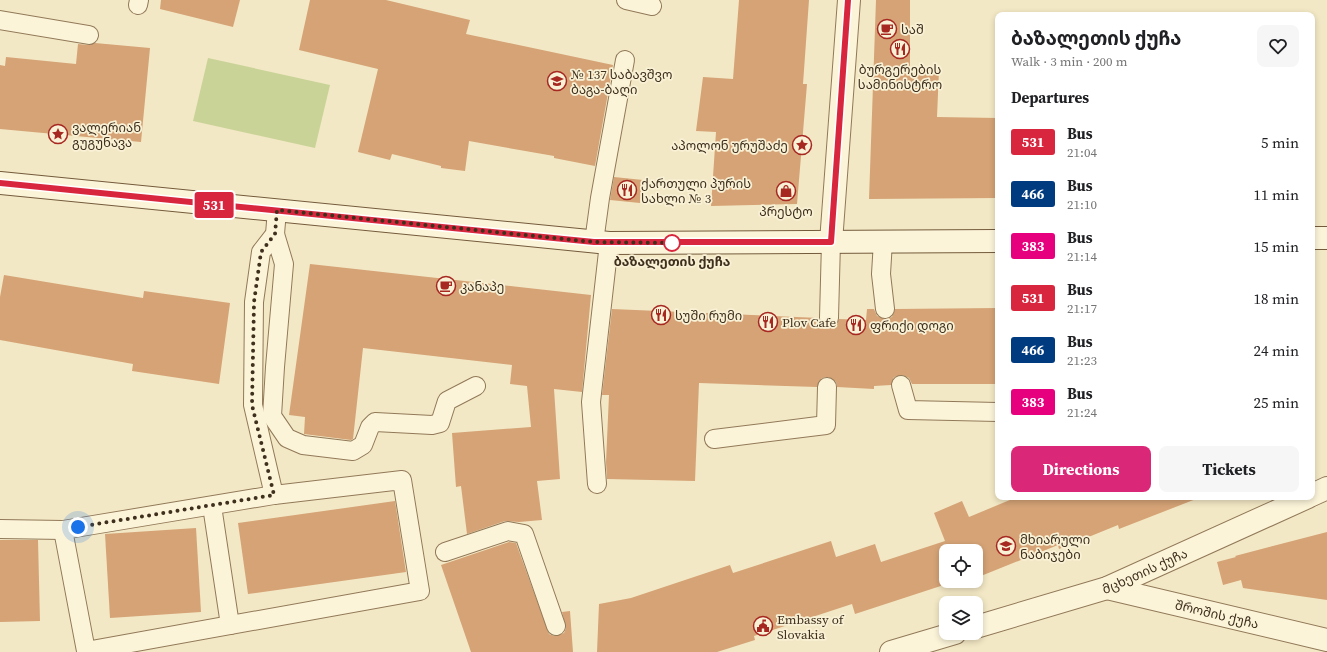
<!DOCTYPE html>
<html lang="en">
<head>
<meta charset="utf-8">
<style>
  body { margin:0; font-family:"Source Serif 4","Noto Sans Georgian",serif; background:#f6f6f6; color:#202124; height:100vh; display:flex; flex-direction:column; font-size:15px; white-space:nowrap }
  * { box-sizing:border-box; margin:0 }
  p { font-size:13px; color:#757577 }
  .icon { flex:none; width:22px; height:22px; fill:none; stroke:currentColor; stroke-width:2; stroke-linecap:round; stroke-linejoin:round }
  .map { position:relative; flex:1; overflow:hidden }
  .side { position:absolute; left:995px; top:12px; width:320px; height:488px; display:flex; flex-direction:column; background:#fff; border-radius:8px; box-shadow:0 2px 6px #0003 }
  .side>* { flex:none }
  .badge { padding:0 8px; border-radius:3px; font-size:14px; line-height:26px }
  .buttons { position:absolute; left:939px; top:544px; display:grid; gap:8px }
  .buttons a { display:grid; place-items:center; width:44px; height:44px; border-radius:8px; background:#fff; box-shadow:0 2px 6px #0003; font-size:20px }
  .you { position:absolute; width:20px; height:20px; margin:-10px; border:3px solid #fff; border-radius:50%; background:#1a73e8; box-shadow:0 0 0 6px #1a73e833 }
  .map>.badge { position:absolute; translate:-50% -50%; box-shadow:0 0 0 2px #fff }
  h2 { padding:0 16px; font-size:15px; line-height:36px }
  .round { display:grid; place-items:center; flex:none; width:42px; height:42px; border-radius:8px; background:#f6f6f6 }
  .summary { display:flex; align-items:center; justify-content:space-between; height:68px; padding:0 16px }
  h1 { font-size:19px; font-weight:700; line-height:30px }
  .cta { display:flex; gap:8px; margin-top:auto; padding:8px 16px }
  .cta a { flex:1; height:46px; border-radius:8px; background:#db2777; color:#fff; font-size:16px; font-weight:700; line-height:46px; text-align:center }
  .cta a+a { background:#f6f6f6; color:#202124 }
  ul { padding:0; list-style:none }
  li { display:flex; align-items:center; gap:12px; height:52px; padding:0 16px }
  li div { flex:1 }
  li b { display:block; font-size:15px }
  li em { font-style:normal }
  li .badge { min-width:44px; font-weight:700; text-align:center }
  .map>svg:first-child { display:block }
</style>
</head>
<body>
<div class="map">
<svg width="1327" height="652" viewBox="0 0 1327 652">
  <rect width="100%" height="100%" fill="#f3e8c5"/>
  <!-- green -->
  <polygon fill="#c9d397" points="208,58 330,85 315,148 193,121"/>
  <!-- building -->
  <g fill="#d5a376">
    <polygon points="161,0 240,0 233,27 160,9"/>
    <polygon points="310,0 386,0 470,20 466,34 613,65 595,166 554,158 554,156 469,141 465,171 441,168 441,166 392,154 390,160 358,152 378,69 299,50"/>
    <polygon points="739,0 809,0 803,84 807,84 797,204 711,206 716,132 696,131 703,77 733,79"/>
    <polygon points="876,0 910,0 910,69 939,70 937,117 998,118 998,198 869,199"/>
    <polygon points="95,43 150,48 141,142 0,129 0,65 5,66 6,57 76,64 78,44 88,45"/>
    <polygon points="614,177 643,180 640,203 610,200"/>
    <polygon points="310,264 591,295 582,392 554,389 560,479 537,481 542,520 519,522 505,521 467,534 461,486 456,487 452,433 531,427 527,386 510,384 512,365 363,348 353,439 351,440 304,434 305,417 289,415"/>
    <polygon points="4,275 143,298 144,291 230,303 219,384 132,371 133,364 0,340 0,297"/>
    <polygon points="998,308 998,384 912,384 909,378 903,375 894,377 891,385 874,386 874,389 837,387 836,382 828,377 822,378 817,387 699,383 695,481 607,479 606,462 609,395 602,395 612,309 819,318 823,327 829,328 834,327 839,319 866,320 867,309 874,309 877,316 886,319 892,317 895,309"/>
    <polygon points="1017,497 1195,497 1196,499 1119,529 1118,525 1059,549 1058,545 976,578 976,551 946,551 946,581 956,581 855,614 852,604 754,636 755,640 717,652 597,652 599,604 631,598 730,565 733,573 831,541 836,557 875,544 881,562 945,541 934,513 962,501 969,517"/>
    <polygon points="395,501 406,572 248,594 238,523"/>
    <polygon points="196,528 201,612 110,618 105,534"/>
    <polygon points="1327,532 1327,600 1243,588 1241,580 1223,585 1217,562 1236,557 1235,556"/>
    <polygon points="0,540 38,540 40,621 0,622"/>
    <polygon points="509,542 516,543 549,634 554,636 564,633 566,628 562,612 570,611 573,652 471,652 441,565"/>
  </g>
  <g fill="none" stroke-linecap="round" stroke-linejoin="round">
    <defs>
      <g id="lane">
        <polyline points="626,0 652,6"/>
        <polyline points="138,5 139,0"/>
        <polyline points="0,20 89,35"/>
        <polyline points="275,234 284,264 275,367 272,416 287,438 303,445 353,451 363,445 370,427 375,422 432,425 440,423 447,401 476,386"/>
        <polyline points="883,241 881,274 885,309"/>
        <polyline points="594,242 600,198 625,60"/>
        <polyline points="829,318 831,242"/>
        <polyline points="901,385 908,410 998,412"/>
        <polyline points="714,439 826,425 827,387"/>
        <polyline points="597,484 591,402 609,243"/>
        <polyline points="212,506 230,625"/>
        <polyline points="0,529 63,530 274,495 253,405 254,302 261,252 275,234 277,210"/>
        <polyline points="63,530 86,651 420,591 402,480 274,495"/>
        <polyline points="445,552 508,531 524,534 556,626"/>
      </g>
      <g id="street">
        <polyline points="831,242 849,0"/>
        <polyline points="1312,495 1327,488"/>
        <path id="s1" d="M1107,588L1327,640"/>
        <path id="s2" d="M976,627L1107,588L1308,497"/>
        <polyline points="891,652 955,633"/>
      </g>
      <g id="secondary">
        <polyline points="0,183 609,243 998,241"/>
        <polyline points="1312,238 1327,238"/>
      </g>
    </defs>
    <!-- lane casing -->
    <use href="#lane" stroke="#917958" stroke-width="20"/>
    <!-- street casing -->
    <use href="#street" stroke="#917958" stroke-width="24"/>
    <!-- secondary casing -->
    <use href="#secondary" stroke="#735a3b" stroke-width="24"/>
    <!-- lane -->
    <use href="#lane" stroke="#fcf4d9" stroke-width="18"/>
    <!-- street -->
    <use href="#street" stroke="#fcf4d9" stroke-width="22"/>
    <!-- secondary -->
    <use href="#secondary" stroke="#fcf4d9" stroke-width="22"/>
  </g>
  <g fill="none" stroke-linecap="round" stroke-linejoin="round">
    <defs>
      <polyline id="line" points="0,183 594,242 831,242 848,0"/>
    </defs>
    <!-- line casing -->
    <use href="#line" stroke="#fff" stroke-width="9"/>
    <!-- line -->
    <use href="#line" stroke="#d7263d" stroke-width="6"/>
    <!-- walk -->
    <polyline stroke="#3f301e" stroke-width="4" stroke-dasharray="0 7.2" points="78,527 274,495 252,405 254,302 261,252 275,234 277,210 594,242 672,243"/>
  </g>
  <!-- icons -->
  <defs>
    <symbol id="cafe-ring" viewBox="-11 -11 22 22"><circle r="9.5" fill="#f9f1d5" stroke="#a72721" stroke-width="1.5"/><path d="M-5.5-4.5H6V0H3Q3 3.5 0 3.5H-2.5Q-5.5 3.5-5.5 0ZM3-3.2v2h1.7v-2ZM-6 4.5H4V6H-6Z" fill="#a72721"/></symbol>
    <symbol id="restaurant-ring" viewBox="-11 -11 22 22"><circle r="9.5" fill="#f9f1d5" stroke="#a72721" stroke-width="1.5"/><path d="M-5-6h1v4h1v-4h1v4h1v-4h1v5L-1.5 .5V6h-2V.5L-5-1ZM5-6V6H3V1.5H1.5Q1.5-4 5-6Z" fill="#a72721"/></symbol>
    <symbol id="school-ring" viewBox="-11 -11 22 22"><circle r="9.5" fill="#f9f1d5" stroke="#a72721" stroke-width="1.5"/><path d="M0-5L7-2L0 1L-7-2ZM-4 1L0 2.5L4 1V4Q0 6-4 4Z" fill="#a72721"/></symbol>
    <symbol id="sight-ring" viewBox="-11 -11 22 22"><circle r="9.5" fill="#f9f1d5" stroke="#a72721" stroke-width="1.5"/><path d="M0-6L1.8-2.2L6-1.7L2.9 1.2L3.7 5.4L0 3.3L-3.7 5.4L-2.9 1.2L-6-1.7L-1.8-2.2Z" fill="#a72721"/></symbol>
    <symbol id="shop-ring" viewBox="-11 -11 22 22"><circle r="9.5" fill="#f9f1d5" stroke="#a72721" stroke-width="1.5"/><path d="M-5-2.5h2.3a2.7 3.5 0 0 1 5.4 0H5L5.5 6h-11ZM-1.5-2.5h3a1.5 2.3 0 0 0-3 0Z" fill="#a72721"/></symbol>
    <symbol id="civic-ring" viewBox="-11 -11 22 22"><circle r="9.5" fill="#f9f1d5" stroke="#a72721" stroke-width="1.5"/><path d="M-.6-6.5H3V-4.5H.6V-3L4-1V1h2V6H-6V1h2V-1L-.6-3ZM-1.2 2.5V6h2.4V2.5Z" fill="#a72721"/></symbol>
  </defs>
  <g fill-rule="evenodd">
    <use href="#cafe-ring" x="876" y="18" width="22" height="22"/>
    <use href="#restaurant-ring" x="889" y="38" width="22" height="22"/>
    <use href="#school-ring" x="546" y="70" width="22" height="22"/>
    <use href="#sight-ring" x="47" y="123" width="22" height="22"/>
    <use href="#sight-ring" x="791" y="134" width="22" height="22"/>
    <use href="#restaurant-ring" x="616" y="179" width="22" height="22"/>
    <use href="#shop-ring" x="775" y="180" width="22" height="22"/>
    <use href="#cafe-ring" x="435" y="275" width="22" height="22"/>
    <use href="#restaurant-ring" x="650" y="304" width="22" height="22"/>
    <use href="#restaurant-ring" x="757" y="311" width="22" height="22"/>
    <use href="#restaurant-ring" x="845" y="314" width="22" height="22"/>
    <use href="#school-ring" x="995" y="535" width="22" height="22"/>
    <use href="#civic-ring" x="752" y="615" width="22" height="22"/>
  </g>
  <!-- markers -->
  <circle fill="#fff" stroke="#d7263d" stroke-width="2" cx="672" cy="243" r="8"/>
  <g text-anchor="middle" stroke-width="3.5" stroke-linejoin="round" paint-order="stroke">
    <!-- poi labels -->
    <g font-size="13" fill="#3f301e" stroke="#f9f1d5" text-anchor="start">
      <text x="901" y="34">საშ</text>
      <text x="900" y="74" text-anchor="middle">ბურგერების<tspan x="900" dy="15">სამინისტრო</tspan></text>
      <text x="571" y="79">№ 137 საბავშვო<tspan x="571" dy="15">ბაგა-ბაღი</tspan></text>
      <text x="72" y="132">ვალერიან<tspan x="72" dy="15">გუგუნავა</tspan></text>
      <text x="788" y="150" text-anchor="end">აპოლონ ურუშაძე</text>
      <text x="641" y="188">ქართული პურის<tspan x="641" dy="15">სახლი № 3</tspan></text>
      <text x="786" y="216" text-anchor="middle">პრესტო</text>
      <text x="460" y="291">კანაპე</text>
      <text x="675" y="320">სუში რუმი</text>
      <text x="782" y="327">Plov Cafe</text>
      <text x="870" y="330">ფრიქი დოგი</text>
      <text x="1020" y="544">მხიარული<tspan x="1020" dy="15">ნაბიჯები</tspan></text>
      <text x="777" y="624">Embassy of<tspan x="777" dy="15">Slovakia</tspan></text>
    </g>
    <!-- stop labels -->
    <g font-size="13" font-weight="bold" fill="#3f301e" stroke="#f9f1d5">
      <text x="672" y="266">ბაზალეთის ქუჩა</text>
    </g>
    <!-- street labels -->
    <g font-size="13" fill="#3f301e" stroke="#f9f1d5">
      <text dy="5" stroke="none"><textPath href="#s2" startOffset="178">მცხეთის ქუჩა</textPath></text>
      <text dy="5" stroke="none"><textPath href="#s1" startOffset="113">შროშის ქუჩა</textPath></text>
    </g>
  </g>
</svg>
<div class="buttons">
<a><svg class="icon" aria-label="locate" viewBox="0 0 24 24"><circle cx="12" cy="12" r="6"/><path d="M12 2v4M12 18v4M2 12h4M18 12h4"/></svg></a>
<a><svg class="icon" aria-label="layers" viewBox="0 0 24 24"><path d="M12 4l9 5-9 5-9-5zM3 14l9 5 9-5"/></svg></a>
</div>
<div class="you" style="left:78px;top:527px"></div>
<b class="badge" style="left:214px;top:205px;background:#d7263d;color:#fff">531</b>
<section class="side">
<div class="summary"><div><h1>ბაზალეთის ქუჩა</h1><p>Walk · 3 min · 200 m</p></div><a class="round"><svg class="icon" aria-label="heart" viewBox="0 0 24 24"><path d="M12 20l-8-8c-3-5 5-10 8-4 3-6 11-1 8 4z"/></svg></a></div>
<h2>Departures</h2>
<ul>
<li><span class="badge" style="background:#d7263d;color:#fff">531</span><div><b>Bus</b><p>21:04</p></div><em>5 min</em></li>
<li><span class="badge" style="background:#003b80;color:#fff">466</span><div><b>Bus</b><p>21:10</p></div><em>11 min</em></li>
<li><span class="badge" style="background:#e6007e;color:#fff">383</span><div><b>Bus</b><p>21:14</p></div><em>15 min</em></li>
<li><span class="badge" style="background:#d7263d;color:#fff">531</span><div><b>Bus</b><p>21:17</p></div><em>18 min</em></li>
<li><span class="badge" style="background:#003b80;color:#fff">466</span><div><b>Bus</b><p>21:23</p></div><em>24 min</em></li>
<li><span class="badge" style="background:#e6007e;color:#fff">383</span><div><b>Bus</b><p>21:24</p></div><em>25 min</em></li>
</ul>
<div class="cta"><a>Directions</a><a>Tickets</a></div>
</section>
</div>
</body>
</html>
